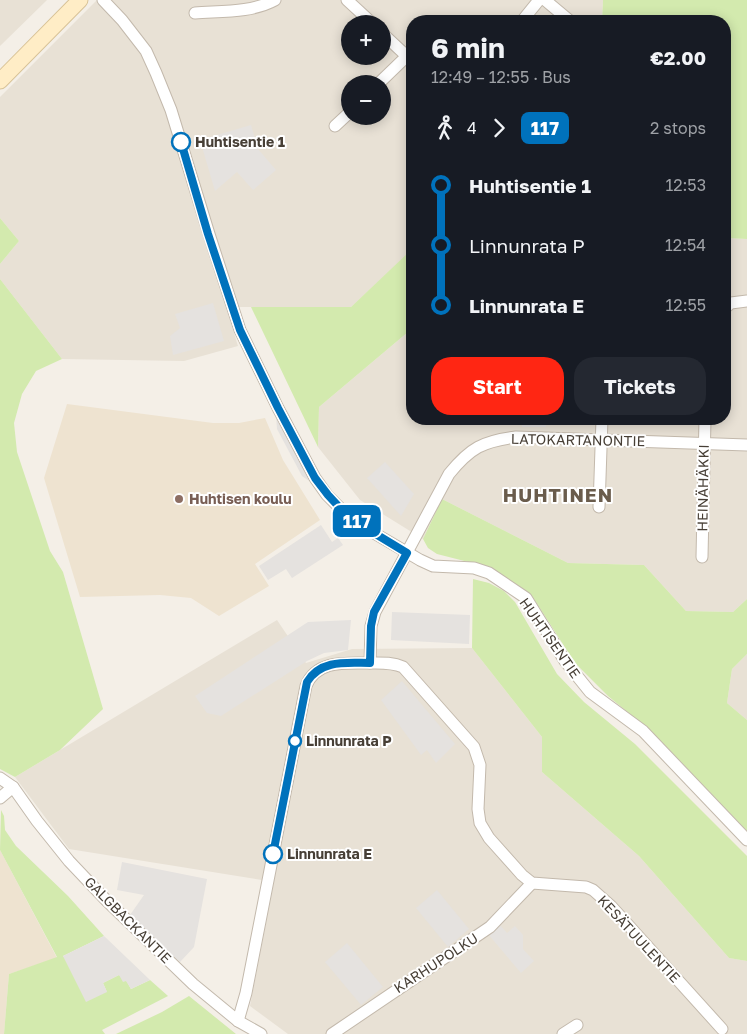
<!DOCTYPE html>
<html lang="en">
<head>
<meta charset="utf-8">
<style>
  body { margin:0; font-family:"Golos Text",sans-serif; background:#242831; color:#f1f3f6; height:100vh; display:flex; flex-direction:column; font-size:19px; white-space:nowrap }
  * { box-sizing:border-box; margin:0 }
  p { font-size:16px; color:#9ea1a6 }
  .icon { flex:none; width:28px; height:28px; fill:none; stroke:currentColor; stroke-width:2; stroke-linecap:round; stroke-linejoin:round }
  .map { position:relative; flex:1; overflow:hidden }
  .panel { position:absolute; left:406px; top:15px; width:325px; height:410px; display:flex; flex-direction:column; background:#171b24; border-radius:20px; box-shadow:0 2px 12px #0003 }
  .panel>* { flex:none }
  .badge { padding:0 10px; border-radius:8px; font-size:18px; line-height:32px }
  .buttons { position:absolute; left:341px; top:15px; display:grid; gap:10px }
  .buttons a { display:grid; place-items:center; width:50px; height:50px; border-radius:50%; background:#171b24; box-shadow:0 2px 12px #0003; font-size:25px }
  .map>.badge { position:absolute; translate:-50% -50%; box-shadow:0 0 0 2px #fff }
  .legs { display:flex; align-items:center; gap:8px; height:55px; padding:0 25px; font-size:16px }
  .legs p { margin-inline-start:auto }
  .headline { display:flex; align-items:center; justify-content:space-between; height:85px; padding:0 25px }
  h1 { font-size:28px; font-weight:700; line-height:38px }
  .cta { display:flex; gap:10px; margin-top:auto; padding:10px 25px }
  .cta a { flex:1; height:58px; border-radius:20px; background:#ff2613; color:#fff; font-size:20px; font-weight:700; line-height:58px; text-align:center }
  .cta a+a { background:#242831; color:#f1f3f6 }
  ul { padding:0 25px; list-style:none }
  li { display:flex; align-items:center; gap:18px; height:60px; font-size:19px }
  li i { display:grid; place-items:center; width:8px; height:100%; margin:0 6px; background:currentColor }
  li i::after { content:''; width:12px; height:12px; margin:-6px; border:4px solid; border-radius:50%; background:#171b24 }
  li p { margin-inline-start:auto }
  li:first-child i { background:linear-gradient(#0000 50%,currentColor 0) }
  li:last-child i { background:linear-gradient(currentColor 50%,#0000 0) }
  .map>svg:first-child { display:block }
</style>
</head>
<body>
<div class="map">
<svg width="747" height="1034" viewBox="0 0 747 1034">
  <rect width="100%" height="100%" fill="#f4efe7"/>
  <!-- residential -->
  <g fill="#e8e1d5" fill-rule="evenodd">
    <polygon points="0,0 47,0 0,46"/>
    <path d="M97,0H603L602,21H412V252H410L351,307H226L238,346L184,361L62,359L0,279V264L19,241L0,218V97ZM350,24H382V56H350ZM350,84H382V116H350Z"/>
    <polygon points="725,238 747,239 747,599 733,612 686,611 644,565 568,563 442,499 423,539 360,500 318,447 319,407 408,332 412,332 412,419 725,419"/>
    <polygon points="277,620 306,663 352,649 472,648 542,737 542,772 639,856 729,958 747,961 747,1034 288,1034 250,1006 274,882 69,849 15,777"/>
    <polygon points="747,654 747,720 727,703 732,669"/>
  </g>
  <!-- education -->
  <g fill="#eee3d0">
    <polygon points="67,404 213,423 239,423 265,418 283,460 320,520 255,564 269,586 219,616 191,598 160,595 80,597 44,478"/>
    <polygon points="0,850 57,958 9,974 4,1034 0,1034"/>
  </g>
  <!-- green -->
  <g fill="#d3eaae">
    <polygon points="603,0 747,0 747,239 725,238 725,21 602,21"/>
    <polygon points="0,218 19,241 0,264"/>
    <polygon points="410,251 412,252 412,332 408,332 319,407 318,447 251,307 351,307"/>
    <polygon points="0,279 62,359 36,371 22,394 14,423 17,452 50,551 63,572 103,709 60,750 15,777 0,769"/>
    <polygon points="442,499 568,563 644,565 686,611 733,612 747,599 747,654 732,669 727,703 747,720 747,831 653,733 608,696 575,663 532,596 488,567 437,554 428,548 423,539"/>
    <polygon points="473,579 489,583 504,591 515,602 557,674 584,702 635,744 747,856 747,961 729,958 639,856 542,772 542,737 472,648"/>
    <polygon points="1,810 4,816 5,830 16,846 68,896 104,936 63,956 107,992 103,983 119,975 126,980 131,989 150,980 168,996 102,1030 105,1034 4,1034 9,974 57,957 0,850"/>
    <polygon points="189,996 236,1034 116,1034 162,1012"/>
  </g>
  <!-- parking -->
  <g fill="#e5e2df">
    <polygon points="251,125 258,149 276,170 253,190 237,172 215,191 200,140"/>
    <polygon points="213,303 224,341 173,355 170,336 180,328 175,314"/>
    <polygon points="276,415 315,485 302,476 277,429"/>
    <polygon points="521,419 546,419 546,427 522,427"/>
    <polygon points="385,462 414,494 401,516 367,478"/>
    <polygon points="321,525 332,542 338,538 343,545 292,578 286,569 268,580 259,566"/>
    <polygon points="392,612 470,615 469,644 391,640"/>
    <polygon points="351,620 348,650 324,653 307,661 221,716 207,713 195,696 308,622"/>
    <polygon points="402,681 455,744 436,763 427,750 421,755 381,700"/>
    <polygon points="122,862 207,879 194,947 180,962 130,915 144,895 117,890"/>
    <polygon points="437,890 469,929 448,947 416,908"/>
    <polygon points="499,924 507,933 515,926 523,935 523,949 534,961 521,973 488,934"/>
    <polygon points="104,936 150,980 131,989 126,981 123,982 119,975 103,983 107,992 86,1002 63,956"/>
    <polygon points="347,943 383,987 361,1005 325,962"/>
  </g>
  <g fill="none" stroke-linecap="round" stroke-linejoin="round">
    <defs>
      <g id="street">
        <polyline points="103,0 122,20 146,51 156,73 171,110 209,234 240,330 278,408 315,478 327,495 340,508 374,533 420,560 433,566 474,568 489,573 526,598 565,661 590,692 643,731 747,840"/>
        <polyline points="347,0 373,24"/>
        <polyline points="545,0 570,21"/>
        <path d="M195,13C221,11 251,13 275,0"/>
        <polyline points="522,21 539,0"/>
        <polyline points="382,33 412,61"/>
        <polyline points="378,84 407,56"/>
        <polyline points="335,126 350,112"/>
        <polyline points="725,308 731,303 747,301"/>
        <polyline points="599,507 602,419"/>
        <polyline points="702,557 705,419"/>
        <path d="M370,663L371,626L375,612L449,474C470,448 483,441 516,437L747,445"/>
        <polyline points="0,778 13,787 37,821 69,861 106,900 193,984 238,1021 261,1034"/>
        <polyline points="0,798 13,787"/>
        <path d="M238,1021L246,993L306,686C316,660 345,663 368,663C380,663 392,662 403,667L474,747L480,765L478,809L480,823L489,838L522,875L532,883L586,887L593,890L611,906L722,1029"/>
        <polyline points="332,1034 490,927 532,883"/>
        <polyline points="563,1034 577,1025"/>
      </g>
      <polyline id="secondary" points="0,81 80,0"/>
    </defs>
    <!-- street casing -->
    <use href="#street" stroke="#c3b9ac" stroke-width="13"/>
    <!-- secondary casing -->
    <use href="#secondary" stroke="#d9c397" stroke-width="17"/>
    <!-- street -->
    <use href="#street" stroke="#fff" stroke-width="11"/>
    <!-- secondary -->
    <use href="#secondary" stroke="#ffedc6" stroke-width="15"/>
  </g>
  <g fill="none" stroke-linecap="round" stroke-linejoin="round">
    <defs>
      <path id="line-1" d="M181,142L208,234L240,330L278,408L315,478L328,495L340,508L374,533L407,553L374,612L371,626L370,663C347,663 321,659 307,682L273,854"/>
    </defs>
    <!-- line-1 casing -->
    <use href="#line-1" stroke="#fff" stroke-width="11"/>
    <!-- line-1 -->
    <use href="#line-1" stroke="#0072bc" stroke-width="8"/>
  </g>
  <!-- markers -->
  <g fill="#fff" stroke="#0072bc" stroke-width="2.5">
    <circle cx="181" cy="142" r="9"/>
    <circle cx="295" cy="741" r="6"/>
    <circle cx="273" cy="854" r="9"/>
  </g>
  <circle fill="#8d6e63" stroke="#fff" stroke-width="2" cx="179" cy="499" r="5"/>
  <g text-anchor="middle" stroke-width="4" stroke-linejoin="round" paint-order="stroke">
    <!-- stop labels -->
    <g font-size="14" font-weight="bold" fill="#473f36" stroke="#fff" text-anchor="start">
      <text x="195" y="147">Huhtisentie 1</text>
      <text x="306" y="746">Linnunrata P</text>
      <text x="287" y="859">Linnunrata E</text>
    </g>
    <!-- street labels -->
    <g font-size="14" fill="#473f36" stroke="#fff">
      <text transform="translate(578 440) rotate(1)" y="5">LATOKARTANONTIE</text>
      <text transform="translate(703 488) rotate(-89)" y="5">HEINÄHÄKKI</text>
      <text transform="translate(550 638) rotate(55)" y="5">HUHTISENTIE</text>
      <text transform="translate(128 920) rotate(45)" y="5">GALGBACKANTIE</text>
      <text transform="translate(639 939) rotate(47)" y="5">KESÄTUULENTIE</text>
      <text transform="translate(436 963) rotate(-33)" y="5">KARHUPOLKU</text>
    </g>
    <!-- education labels -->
    <g font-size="14" font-weight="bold" fill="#785e54" stroke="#fff" text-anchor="start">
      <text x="189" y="504">Huhtisen koulu</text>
    </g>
    <!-- district labels -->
    <g font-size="19" font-weight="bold" letter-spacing="1" fill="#6a5c4c" stroke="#fff">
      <text x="558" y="502">HUHTINEN</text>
    </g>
  </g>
</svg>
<div class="buttons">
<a>+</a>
<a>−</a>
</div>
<b class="badge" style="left:357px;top:521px;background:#0072bc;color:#fff">117</b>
<section class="panel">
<div class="headline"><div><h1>6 min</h1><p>12:49 – 12:55 · Bus</p></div><b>€2.00</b></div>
<div class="legs"><svg class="icon" aria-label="walk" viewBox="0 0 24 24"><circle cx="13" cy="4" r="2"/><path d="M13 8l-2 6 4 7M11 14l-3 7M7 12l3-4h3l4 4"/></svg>4<svg class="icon" aria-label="forward" viewBox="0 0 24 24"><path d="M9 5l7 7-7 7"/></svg><b class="badge" style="background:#0072bc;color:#fff">117</b><p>2 stops</p></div>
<ul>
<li><i style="color:#0072bc"></i><b>Huhtisentie 1</b><p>12:53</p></li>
<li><i style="color:#0072bc"></i><span>Linnunrata P</span><p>12:54</p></li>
<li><i style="color:#0072bc"></i><b>Linnunrata E</b><p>12:55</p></li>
</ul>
<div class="cta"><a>Start</a><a>Tickets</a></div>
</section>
</div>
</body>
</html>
